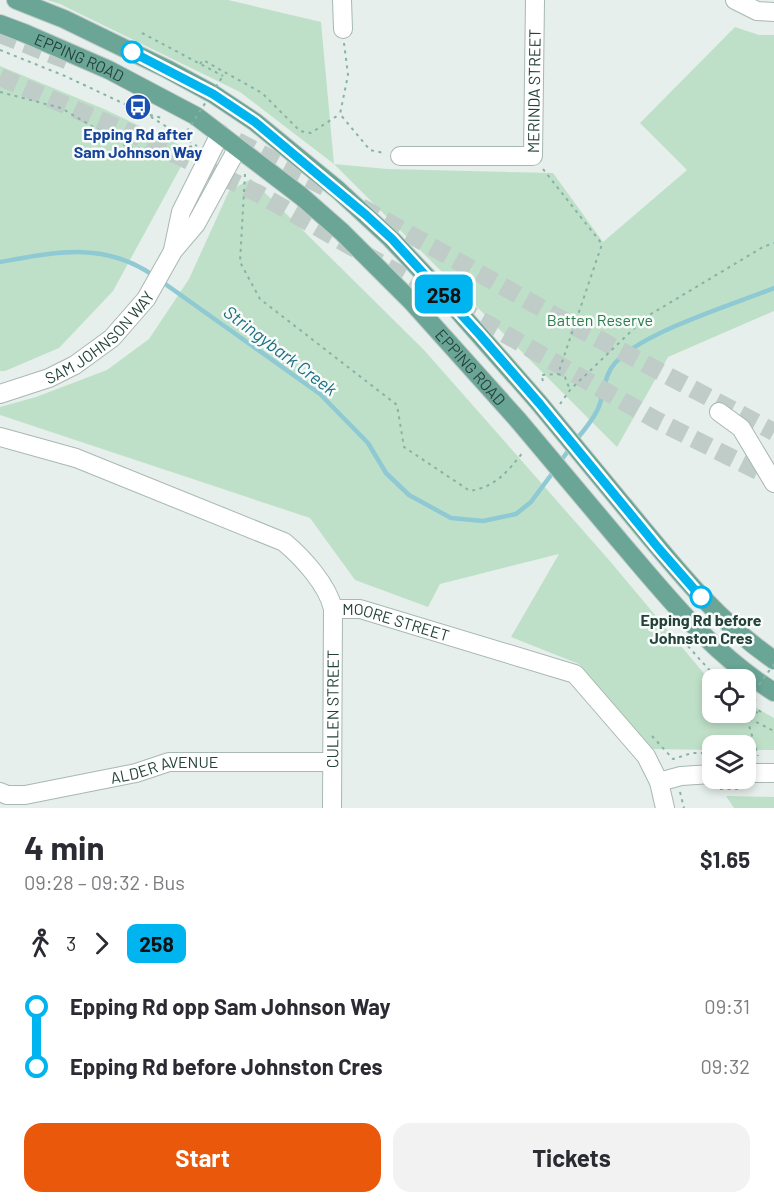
<!DOCTYPE html>
<html lang="en">
<head>
<meta charset="utf-8">
<style>
  body { margin:0; font-family:Barlow,sans-serif; background:#f2f2f3; color:#2b2b33; height:100vh; display:flex; flex-direction:column; font-size:22px; white-space:nowrap }
  * { box-sizing:border-box; margin:0 }
  p { font-size:20px; color:#7c7c81 }
  .icon { flex:none; width:33px; height:33px; fill:none; stroke:currentColor; stroke-width:2; stroke-linecap:round; stroke-linejoin:round }
  .map { position:relative; height:808px; overflow:hidden }
  .details { display:flex; flex-direction:column; background:#fff; flex:1 }
  .details>* { flex:none }
  .badge { padding:0 12px; border-radius:9px; font-size:21px; line-height:39px }
  .tools { position:absolute; left:702px; top:669px; display:grid; gap:12px }
  .tools a { display:grid; place-items:center; width:54px; height:54px; border-radius:12px; background:#fff; box-shadow:0 3px 9px #0003; font-size:30px }
  .map>.badge { position:absolute; translate:-50% -50%; box-shadow:0 0 0 3px #fff }
  .legs { display:flex; align-items:center; gap:9px; height:66px; padding:0 24px; font-size:20px }
  .legs p { margin-inline-start:auto }
  .summary { display:flex; align-items:center; justify-content:space-between; height:102px; padding:0 24px }
  h1 { font-size:33px; font-weight:700; line-height:45px }
  .primary-button { display:flex; gap:12px; margin-top:auto; padding:12px 24px }
  .primary-button a { flex:1; height:69px; border-radius:18px; background:#ea580c; color:#fff; font-size:24px; font-weight:700; line-height:69px; text-align:center }
  .primary-button a+a { background:#f2f2f3; color:#2b2b33 }
  ul { padding:0 24px; list-style:none }
  li { display:flex; align-items:center; gap:21px; height:60px; font-size:22px }
  li i { display:grid; place-items:center; width:9px; height:100%; margin:0 8px; background:currentColor }
  li i::after { content:''; width:15px; height:15px; margin:-8px; border:4px solid; border-radius:50%; background:#fff }
  li p { margin-inline-start:auto }
  li:first-child i { background:linear-gradient(#0000 50%,currentColor 0) }
  li:last-child i { background:linear-gradient(currentColor 50%,#0000 0) }
  .map>svg:first-child { display:block }
</style>
</head>
<body>
<div class="map">
<svg width="774" height="808" viewBox="0 0 774 808">
  <rect width="100%" height="100%" fill="#e6efeb"/>
  <!-- green -->
  <g fill="#bfe0c8">
    <polygon points="47,0 228,0 321,22 334,164 387,169 553,173 603,242 687,170 640,123 735,27 759,35 774,35 774,311 668,357 617,447 334,164 240,92 60,4"/>
    <polygon points="0,66 104,109 190,150 113,291 59,348 5,371 0,371"/>
    <polygon points="251,179 424,350 609,560 712,683 712,712 746,712 746,702 774,718 774,750 746,750 746,746 712,746 712,750 652,749 579,664 511,637 559,554 440,584 428,607 355,580 310,518 0,415 0,407 36,397 107,370 149,339 189,279 229,191"/>
    <polygon points="726,796 774,797 774,808 734,808"/>
  </g>
  <g fill="none" stroke-linecap="round" stroke-linejoin="round">
    <!-- stream -->
    <g stroke="#8ec9d4" stroke-width="4.5">
      <path d="M0,262C56,252 105,241 154,276"/>
      <polyline points="161,281 320,394 368,443 386,473 409,495 451,518 483,521 516,514 531,502 554,471"/>
      <path d="M576,440C584,430 595,418 599,406C605,391 604,375 615,363C644,331 733,305 774,288"/>
      <polyline points="560,462 571,447"/>
    </g>
    <!-- highway-tunnel -->
    <g stroke="#bfccc8" stroke-width="18" stroke-dasharray="18 9" stroke-linecap="butt">
      <polyline points="0,34 71,62"/>
      <polyline points="0,77 128,132 259,194 656,420 774,479"/>
      <polyline points="237,141 332,191"/>
      <polyline points="361,207 559,318 774,432"/>
    </g>
    <defs>
      <g id="minor">
        <polyline points="342,0 343,29"/>
        <polyline points="735,0 757,11 774,12"/>
        <path id="s1" d="M400,156H533L535,0"/>
        <polyline points="173,250 181,212 220,134"/>
        <path id="s2" d="M0,394L49,378L75,365L112,338L146,299L173,251L196,224L237,149"/>
        <polyline points="719,412 741,428 774,483"/>
        <path id="s3" d="M0,437L76,458L284,542C302,557 328,585 333,609H360L575,674L646,756L659,782L665,808"/>
        <polyline points="746,773 774,773"/>
        <polyline points="659,782 681,776 712,774"/>
        <path id="s4" d="M0,792L7,795H25L136,773L169,762H332"/>
        <path id="s5" d="M332,808L333,609"/>
      </g>
      <g id="major">
        <polyline points="16,0 64,19 167,69 213,94 255,122 338,190 391,239 445,296 539,403"/>
        <path id="s6" d="M0,24L24,33L109,70L196,116L301,196L342,232L413,303L518,420"/>
        <path d="M624,506C670,561 714,619 774,660"/>
        <path d="M618,539C666,595 711,653 774,692"/>
      </g>
    </defs>
    <!-- minor casing -->
    <use href="#minor" stroke="#a8b8b2" stroke-width="20"/>
    <!-- major casing -->
    <use href="#major" stroke="#c2cac8" stroke-width="20"/>
    <!-- path -->
    <g stroke="#86b3a5" stroke-width="2" stroke-dasharray="3 4.5" stroke-linecap="butt">
      <polyline points="142,33 223,76"/>
      <polyline points="344,43 348,75 340,114 370,150 384,153"/>
      <polyline points="0,50 65,76 148,115 197,146"/>
      <polyline points="200,64 203,60 262,93 300,131 311,133 340,114"/>
      <polyline points="0,92 61,108 128,147 176,151 196,145"/>
      <polyline points="150,115 162,118"/>
      <polyline points="543,169 602,244 558,374 565,377 570,390"/>
      <path d="M245,174L240,262L260,299L397,405L404,447L470,491C497,486 507,472 524,451"/>
      <polyline points="543,381 541,375 558,374"/>
      <polyline points="560,404 570,390 646,317 763,247 774,243"/>
      <polyline points="678,635 712,673 721,680"/>
      <polyline points="749,707 756,699"/>
      <polyline points="745,712 758,756"/>
      <polyline points="652,736 673,759 692,753 712,753"/>
      <polyline points="720,789 741,789"/>
      <polyline points="680,792 684,808"/>
    </g>
    <!-- minor -->
    <use href="#minor" stroke="#fff" stroke-width="18"/>
    <!-- major -->
    <use href="#major" stroke="#6aa596" stroke-width="18"/>
    <defs>
      <g id="major-bridge">
        <polyline points="539,403 624,506"/>
        <polyline points="518,420 618,539"/>
      </g>
    </defs>
    <!-- major-bridge casing -->
    <use href="#major-bridge" stroke="#c2cac8" stroke-width="20" stroke-linecap="butt"/>
    <!-- path-bridge -->
    <g stroke="#86b3a5" stroke-width="2" stroke-dasharray="3 4.5" stroke-linecap="butt">
      <polyline points="187,131 223,76"/>
      <polyline points="746,702 761,712 759,714 749,707"/>
      <polyline points="746,703 774,664"/>
      <polyline points="736,712 774,731"/>
    </g>
    <!-- major-bridge -->
    <use href="#major-bridge" stroke="#6aa596" stroke-width="18"/>
  </g>
  <g fill="none" stroke-linecap="round" stroke-linejoin="round">
    <defs>
      <polyline id="line-1" points="132,52 213,94 255,122 366,215 392,239 479,334 539,403 660,550 701,597"/>
    </defs>
    <!-- line-1 casing -->
    <use href="#line-1" stroke="#fff" stroke-width="14"/>
    <!-- line-1 -->
    <use href="#line-1" stroke="#00b5ef" stroke-width="9"/>
  </g>
  <!-- icons -->
  <defs>
    <symbol id="bus-disc" viewBox="-11 -11 22 22"><circle r="9.5" fill="#1a4fb4" stroke="#f7fbf9"/><path d="M-5-6H5V4H4V6H2V4H-2V6H-4V4H-5ZM-3.5-4V0h7V-4ZM-3.5 1.2v1.5H-2V1.2ZM2 1.2v1.5H3.5V1.2Z" fill="#fff"/></symbol>
  </defs>
  <g fill-rule="evenodd">
    <use href="#bus-disc" x="123" y="92" width="30" height="30"/>
  </g>
  <!-- markers -->
  <g fill="#fff" stroke="#00b5ef" stroke-width="3">
    <circle cx="132" cy="52" r="10"/>
    <circle cx="701" cy="597" r="10"/>
  </g>
  <g text-anchor="middle" stroke-width="5" stroke-linejoin="round" paint-order="stroke">
    <!-- street labels -->
    <g font-size="16" fill="#24423a" stroke="#f7fbf9">
      <text dy="6" stroke="none"><textPath href="#s6" startOffset="86">EPPING ROAD</textPath></text>
      <text dy="6" stroke="none"><textPath href="#s1" startOffset="198">MERINDA STREET</textPath></text>
      <text dy="6" stroke="none"><textPath href="#s2" startOffset="117">SAM JOHNSON WAY</textPath></text>
      <text dy="6" stroke="none"><textPath href="#s6" startOffset="590">EPPING ROAD</textPath></text>
      <text dy="6" stroke="none"><textPath href="#s3" startOffset="452">MOORE STREET</textPath></text>
      <text dy="6" stroke="none"><textPath href="#s5" startOffset="99">CULLEN STREET</textPath></text>
      <text dy="6" stroke="none"><textPath href="#s4" startOffset="168">ALDER AVENUE</textPath></text>
    </g>
    <!-- transit labels -->
    <g font-size="16" font-weight="bold" fill="#164399" stroke="#f7fbf9">
      <text x="138" y="140">Epping Rd after<tspan x="138" dy="18">Sam Johnson Way</tspan></text>
    </g>
    <!-- park labels -->
    <g font-size="16" fill="#2d7a4b" stroke="#f7fbf9">
      <text x="600" y="326">Batten Reserve</text>
    </g>
    <!-- stop labels -->
    <g font-size="16" font-weight="bold" fill="#24423a" stroke="#f7fbf9">
      <text x="701" y="626">Epping Rd before<tspan x="701" dy="18">Johnston Cres</tspan></text>
    </g>
    <!-- water labels -->
    <g font-size="18" font-style="italic" fill="#1c6f80" stroke="#f7fbf9">
      <text transform="translate(280 351) rotate(37)" y="6">Stringybark Creek</text>
    </g>
  </g>
</svg>
<div class="tools">
<a><svg class="icon" aria-label="locate" viewBox="0 0 24 24"><circle cx="12" cy="12" r="6"/><path d="M12 2v4M12 18v4M2 12h4M18 12h4"/></svg></a>
<a><svg class="icon" aria-label="layers" viewBox="0 0 24 24"><path d="M12 4l9 5-9 5-9-5zM3 14l9 5 9-5"/></svg></a>
</div>
<b class="badge" style="left:444px;top:294px;background:#00b5ef;color:#111">258</b>
</div>
<section class="details">
<div class="summary"><div><h1>4 min</h1><p>09:28 – 09:32 · Bus</p></div><b>$1.65</b></div>
<div class="legs"><svg class="icon" aria-label="walk" viewBox="0 0 24 24"><circle cx="13" cy="4" r="2"/><path d="M13 8l-2 6 4 7M11 14l-3 7M7 12l3-4h3l4 4"/></svg>3<svg class="icon" aria-label="forward" viewBox="0 0 24 24"><path d="M9 5l7 7-7 7"/></svg><b class="badge" style="background:#00b5ef;color:#111">258</b></div>
<ul>
<li><i style="color:#00b5ef"></i><b>Epping Rd opp Sam Johnson Way</b><p>09:31</p></li>
<li><i style="color:#00b5ef"></i><b>Epping Rd before Johnston Cres</b><p>09:32</p></li>
</ul>
<div class="primary-button"><a>Start</a><a>Tickets</a></div>
</section>
</body>
</html>
